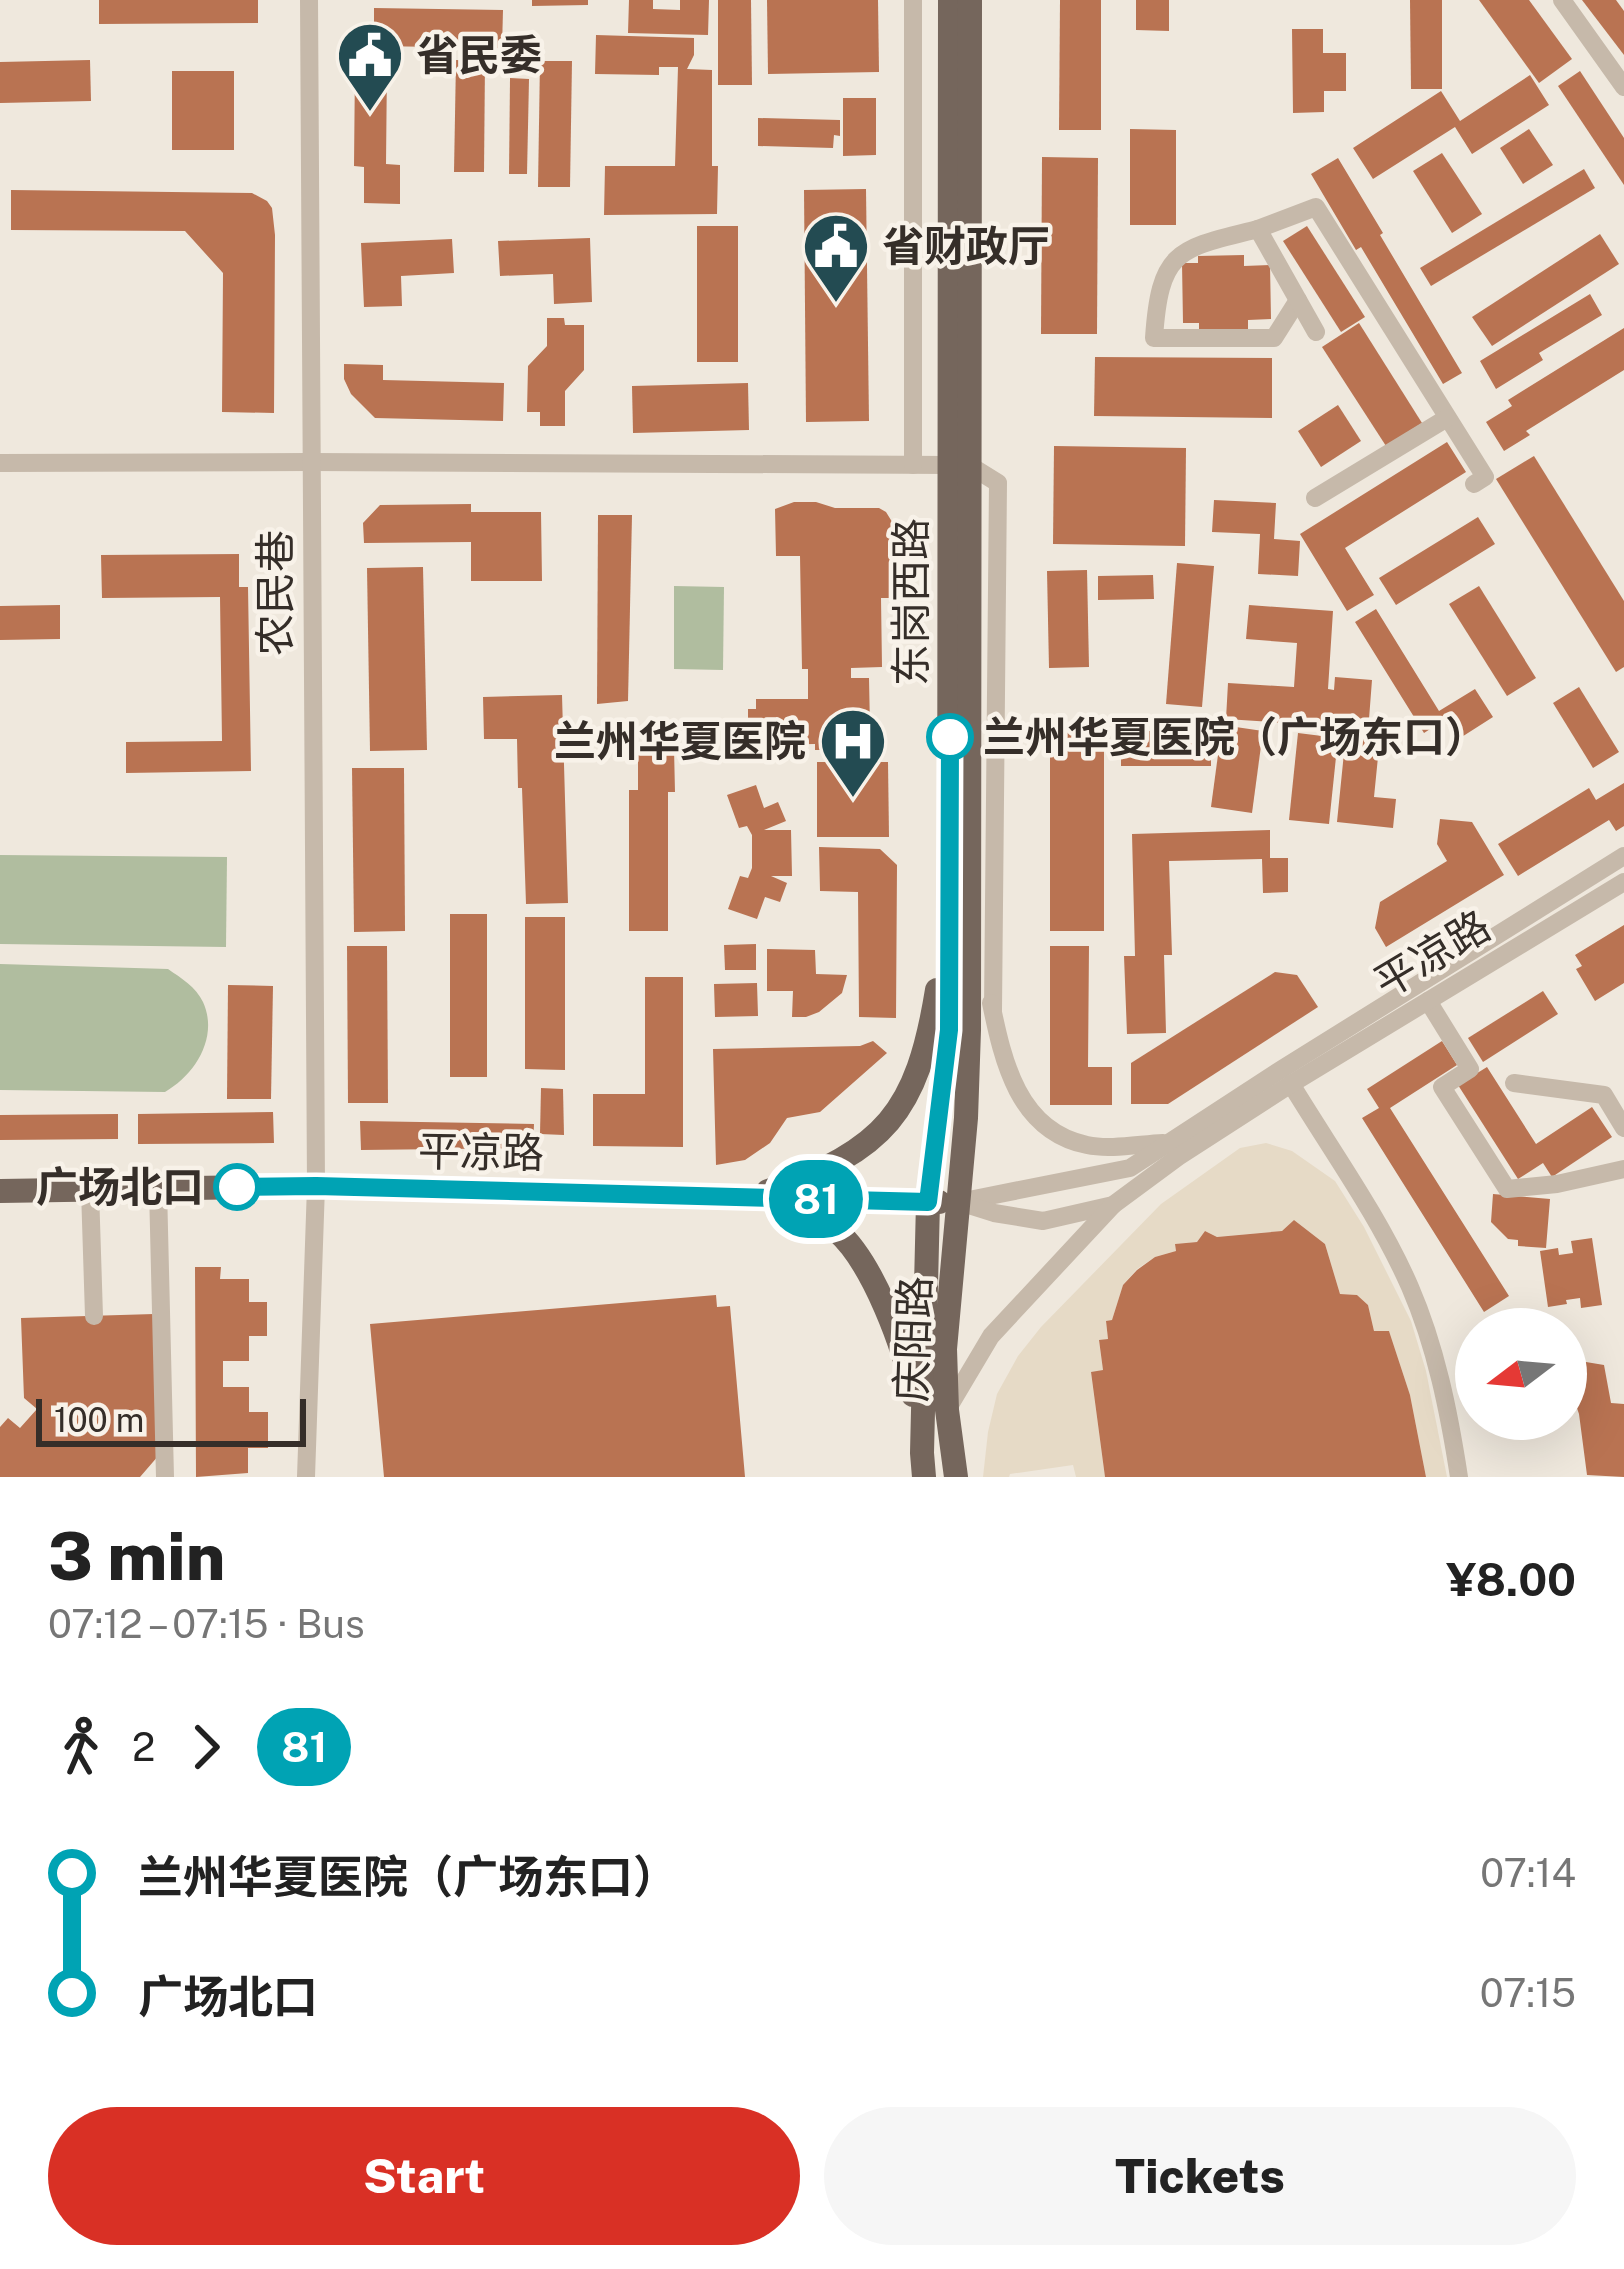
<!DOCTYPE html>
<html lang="en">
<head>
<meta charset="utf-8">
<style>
  body { margin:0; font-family:"Public Sans","Noto Sans SC",sans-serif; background:#f6f6f6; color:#222; height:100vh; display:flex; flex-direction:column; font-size:45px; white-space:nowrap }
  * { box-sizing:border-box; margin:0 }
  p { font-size:39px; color:#767676 }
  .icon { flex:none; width:66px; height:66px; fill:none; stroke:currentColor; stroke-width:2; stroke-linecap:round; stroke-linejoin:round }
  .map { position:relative; height:1477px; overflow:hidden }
  .details { display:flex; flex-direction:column; background:#fff; flex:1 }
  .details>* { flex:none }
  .badge { padding:0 24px; border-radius:39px; font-size:42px; line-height:78px }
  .needle { width:78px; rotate:254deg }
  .buttons { position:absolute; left:1455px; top:1308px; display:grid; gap:24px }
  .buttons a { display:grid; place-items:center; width:132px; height:132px; border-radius:50%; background:#fff; box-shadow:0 12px 48px #0002; font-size:60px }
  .scale { position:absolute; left:36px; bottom:30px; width:270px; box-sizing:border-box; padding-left:12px; border:6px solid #352e29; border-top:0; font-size:33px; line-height:42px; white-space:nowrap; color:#352e29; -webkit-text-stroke:9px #f8f2e9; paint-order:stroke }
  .map>.badge { position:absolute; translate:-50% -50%; box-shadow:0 0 0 6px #fff }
  .legs { display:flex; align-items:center; gap:18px; height:132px; padding:0 48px; font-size:39px }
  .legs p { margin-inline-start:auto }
  .head { display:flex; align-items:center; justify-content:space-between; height:204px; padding:0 48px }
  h1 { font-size:66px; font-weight:800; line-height:90px }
  .cta { display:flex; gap:24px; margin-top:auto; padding:24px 48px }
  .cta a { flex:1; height:138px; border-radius:72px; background:#d93025; color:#fff; font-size:48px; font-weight:800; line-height:138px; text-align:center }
  .cta a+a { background:#f6f6f6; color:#222 }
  ul { padding:0 48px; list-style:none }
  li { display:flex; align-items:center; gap:42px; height:120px; font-size:45px }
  li i { display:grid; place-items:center; width:18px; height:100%; margin:0 15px; background:currentColor }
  li i::after { content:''; width:30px; height:30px; margin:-15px; border:9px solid; border-radius:50%; background:#fff }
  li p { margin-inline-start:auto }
  li:first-child i { background:linear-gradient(#0000 50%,currentColor 0) }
  li:last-child i { background:linear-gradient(currentColor 50%,#0000 0) }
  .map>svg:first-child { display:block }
</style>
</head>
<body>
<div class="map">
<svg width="1624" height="1477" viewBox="0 0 1624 1477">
  <rect width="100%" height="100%" fill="#efe8dd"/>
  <!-- green -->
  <g fill="#b0bd9f">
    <polygon points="674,586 724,587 723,670 674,669"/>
    <polygon points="0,855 227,857 226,947 0,944"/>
    <path d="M0,964L168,969C181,978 196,987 203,1002C219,1037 195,1075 165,1092L0,1090Z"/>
  </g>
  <!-- plaza -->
  <polygon fill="#e6dac6" points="1266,1143 1292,1151 1335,1181 1364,1227 1411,1321 1426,1371 1447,1477 1426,1477 1410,1395 1389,1331 1374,1331 1368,1305 1357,1295 1340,1294 1325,1244 1294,1220 1282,1231 1217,1237 1205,1231 1197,1242 1175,1244 1176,1251 1155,1257 1137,1269 1123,1285 1112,1320 1106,1322 1108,1339 1099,1341 1103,1370 1091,1373 1105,1477 1076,1477 1073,1465 1010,1474 1009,1477 983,1477 988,1432 997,1394 1018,1356 1041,1327 1161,1204 1240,1148"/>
  <!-- building -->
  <g fill="#b97352">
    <polygon points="99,0 258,0 258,23 99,24"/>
    <polygon points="532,0 588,0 588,5 532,6"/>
    <polygon points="629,0 653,0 653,9 680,10 680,0 709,0 708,35 628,33"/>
    <polygon points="718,0 751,0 752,85 718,85"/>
    <polygon points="767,0 878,0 879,72 768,74"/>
    <polygon points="1060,0 1101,0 1101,130 1059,130"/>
    <polygon points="1136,0 1169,0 1169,31 1136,30"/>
    <polygon points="1410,0 1442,0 1442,89 1411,89"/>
    <polygon points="1479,0 1529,0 1572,59 1539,83"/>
    <polygon points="1582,0 1616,0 1624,11 1624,55"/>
    <polygon points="374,8 503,10 502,48 374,46"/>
    <polygon points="1292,29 1323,29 1323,53 1346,53 1346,91 1324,91 1324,112 1293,113"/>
    <polygon points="596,35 694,38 694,55 687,69 712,70 712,166 718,166 717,214 604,215 605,166 675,166 678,67 659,67 659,75 595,74"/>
    <polygon points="90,60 91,101 0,103 0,62"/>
    <polygon points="456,60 485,61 484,172 454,172"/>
    <polygon points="540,61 572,61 570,187 538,187"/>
    <polygon points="355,64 387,64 386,164 400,165 400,204 364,203 364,167 354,166"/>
    <rect x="172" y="71" width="62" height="79"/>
    <polygon points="1580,71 1624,138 1624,185 1558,86"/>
    <polygon points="1530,75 1549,105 1472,154 1455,127 1373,179 1353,148 1441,91 1460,121"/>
    <polygon points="510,78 529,79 527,174 509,174"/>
    <polygon points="843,98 876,98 876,155 843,156"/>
    <polygon points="758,118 840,120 840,136 834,135 833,148 758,146"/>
    <polygon points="1130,129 1176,130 1176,225 1130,225"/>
    <polygon points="1529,129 1553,165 1523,184 1500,148"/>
    <polygon points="1442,153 1482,214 1452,233 1413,171"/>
    <polygon points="1042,157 1098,158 1097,334 1041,334"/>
    <polygon points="1338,158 1383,233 1380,235 1462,373 1443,384 1361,247 1356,250 1311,174"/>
    <polygon points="1584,169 1595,188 1431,286 1420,268"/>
    <polygon points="866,189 869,421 806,422 804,190"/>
    <polygon points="11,190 252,193 267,201 272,208 275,235 274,413 222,412 223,273 185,231 11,230"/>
    <rect x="697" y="226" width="41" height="136"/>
    <polygon points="1307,226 1365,317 1341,332 1283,241"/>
    <polygon points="1600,234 1619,264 1492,346 1472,317"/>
    <polygon points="590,238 592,302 554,304 553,274 500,276 498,241"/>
    <polygon points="452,239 454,273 401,276 402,306 364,307 361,243"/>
    <polygon points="1244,255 1244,266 1270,265 1271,319 1248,320 1248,330 1199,330 1199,323 1183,323 1182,263 1198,263 1198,256"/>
    <polygon points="1590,294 1602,315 1539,353 1543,360 1496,389 1480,361"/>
    <polygon points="547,318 564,318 565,325 584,325 584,370 565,391 565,426 540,426 540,412 527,412 528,366 547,346"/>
    <polygon points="1359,323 1422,423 1386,446 1322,347"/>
    <polygon points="1624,328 1624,370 1526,431 1530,435 1504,451 1486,422 1512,406 1508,400"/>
    <polygon points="1095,357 1272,358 1272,418 1094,416"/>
    <polygon points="344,364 383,365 383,380 504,383 503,421 375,418 351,394 344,379"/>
    <polygon points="748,383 749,430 633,433 632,386"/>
    <polygon points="1338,405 1361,441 1321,467 1298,431"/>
    <polygon points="1447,442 1466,472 1345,548 1374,595 1347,611 1300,534"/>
    <polygon points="1054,446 1186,448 1185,546 1053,544"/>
    <polygon points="1534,456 1624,601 1624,667 1616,672 1496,479"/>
    <polygon points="1214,500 1276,503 1274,539 1300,541 1298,576 1258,574 1260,534 1212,532"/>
    <polygon points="794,502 816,502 835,508 879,508 886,512 894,525 895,598 881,598 882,667 851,668 851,678 869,678 870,728 864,728 864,740 830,741 831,750 815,750 815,744 756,745 756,735 748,735 748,709 756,709 756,699 808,699 808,669 802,669 800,556 776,556 775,509"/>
    <polygon points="471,504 471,512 541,512 542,581 471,581 471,542 364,543 363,523 380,505"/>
    <polygon points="598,515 632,515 628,701 597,704"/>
    <polygon points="1478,517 1495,544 1396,605 1379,578"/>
    <polygon points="239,554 239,587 248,587 251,771 126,773 126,742 222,741 220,597 102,598 101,555"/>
    <polygon points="1177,563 1214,566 1202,707 1166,704"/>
    <polygon points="423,567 427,750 370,751 367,568"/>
    <polygon points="1087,570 1089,667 1049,668 1047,571"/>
    <polygon points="1153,575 1154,599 1098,600 1098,576"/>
    <polygon points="1479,586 1536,678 1507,696 1449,604"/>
    <polygon points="60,605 60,639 0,640 0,606"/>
    <polygon points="1249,605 1333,611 1328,689 1334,690 1335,677 1372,680 1369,719 1332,717 1332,726 1226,719 1228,683 1294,687 1297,643 1246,639"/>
    <polygon points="1376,609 1439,711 1475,689 1493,717 1457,740 1444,720 1424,733 1355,622"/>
    <polygon points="1579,687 1619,752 1593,768 1553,703"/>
    <polygon points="562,695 568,903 526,904 522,788 518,788 517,739 484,739 483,697"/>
    <polygon points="1222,725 1263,731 1252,813 1211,807"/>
    <rect x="1050" y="729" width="54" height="202"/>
    <rect x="1121" y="731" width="90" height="35"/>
    <polygon points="1298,733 1338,738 1329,824 1289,820"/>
    <polygon points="1346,733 1380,737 1374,797 1396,799 1393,828 1337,822"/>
    <polygon points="638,748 674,748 675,792 668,792 668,931 629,931 629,790 638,790"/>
    <polygon points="817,762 888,762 889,837 817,837"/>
    <polygon points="352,768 404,768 405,931 354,932"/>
    <polygon points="1624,783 1624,826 1616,831 1609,820 1518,876 1498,844 1589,788 1596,800"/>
    <polygon points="756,785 764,808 778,802 786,821 764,830 791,830 792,876 771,876 787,883 780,902 765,897 757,919 728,909 740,876 748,878 752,868 752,835 747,826 739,828 727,795"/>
    <polygon points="1440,819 1472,822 1504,875 1386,947 1375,928 1380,902 1447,861 1437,844"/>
    <polygon points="1270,830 1270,858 1288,858 1288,892 1263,893 1262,859 1169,861 1172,955 1164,955 1166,1033 1127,1034 1124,956 1135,956 1132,834"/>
    <polygon points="819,847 880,849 897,865 896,1018 859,1017 858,892 820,891"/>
    <rect x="450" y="914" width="37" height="163"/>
    <polygon points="525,917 565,917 565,1070 525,1069"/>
    <polygon points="1624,925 1624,983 1595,1001 1576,969 1582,966 1575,955"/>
    <polygon points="756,944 756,970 725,970 724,945"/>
    <polygon points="347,946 387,946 388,1103 348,1103"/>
    <polygon points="1050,946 1089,946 1088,1067 1112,1067 1112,1105 1050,1105"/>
    <polygon points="767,949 815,950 816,974 847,975 842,993 819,1012 806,1017 792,1017 793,991 767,991"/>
    <polygon points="1275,972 1297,975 1318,1007 1168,1104 1131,1104 1131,1063"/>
    <polygon points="645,977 683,977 683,1147 593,1146 593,1094 645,1094"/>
    <polygon points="757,983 758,1016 715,1017 714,984"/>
    <polygon points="228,985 273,986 271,1099 227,1099"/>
    <polygon points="1543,991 1558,1014 1483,1062 1468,1038"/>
    <polygon points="873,1041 887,1053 820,1112 787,1118 770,1143 745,1160 716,1165 713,1049 860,1046"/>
    <polygon points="1442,1041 1457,1065 1390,1108 1509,1296 1484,1312 1362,1118 1379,1108 1367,1089"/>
    <polygon points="1487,1067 1536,1144 1592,1107 1612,1137 1552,1177 1543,1163 1518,1179 1458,1085"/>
    <polygon points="541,1088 563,1089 564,1135 540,1134"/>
    <polygon points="273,1112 274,1143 138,1144 138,1114"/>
    <polygon points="118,1114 118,1139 0,1140 0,1115"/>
    <polygon points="360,1121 534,1124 533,1148 361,1150"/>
    <polygon points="1493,1194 1550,1199 1546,1248 1518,1246 1518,1240 1508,1239 1491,1222"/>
    <polygon points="1294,1220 1325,1244 1340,1294 1357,1295 1368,1305 1374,1331 1389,1331 1410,1395 1426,1477 1105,1477 1091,1372 1103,1370 1099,1340 1108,1339 1106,1321 1112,1320 1123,1285 1137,1270 1155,1257 1176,1251 1175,1244 1197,1242 1205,1231 1217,1237 1282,1231"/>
    <polygon points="1592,1238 1602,1305 1581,1308 1580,1298 1566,1300 1567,1304 1548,1307 1540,1251 1558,1248 1559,1255 1573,1253 1571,1241"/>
    <polygon points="195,1267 221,1267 220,1279 249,1279 249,1302 267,1302 267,1336 249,1336 249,1361 223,1361 223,1387 249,1387 249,1412 268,1412 268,1448 248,1448 248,1473 196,1477"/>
    <polygon points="716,1295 717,1307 730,1306 745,1477 384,1477 370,1324"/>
    <polygon points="154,1314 159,1455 140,1477 0,1477 0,1427 8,1418 20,1428 37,1409 24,1398 21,1318"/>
    <polygon points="1586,1362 1604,1365 1611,1403 1624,1404 1624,1477 1587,1475 1579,1414 1566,1375 1566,1368"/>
  </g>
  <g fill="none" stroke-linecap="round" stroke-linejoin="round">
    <!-- minor -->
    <g stroke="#c6b9aa" stroke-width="18">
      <polyline points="1562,0 1624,87"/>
      <path d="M1258,229C1178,249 1160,249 1154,338H1274L1298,300"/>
      <polyline points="1316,332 1258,229 1316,207 1485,477 1474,484"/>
      <polyline points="0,463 310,462 949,465"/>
      <polyline points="913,465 913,0"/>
      <polyline points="969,465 998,483 993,1010"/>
      <polyline points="1315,498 1447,418"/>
      <polyline points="1428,1001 1470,1069 1442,1087 1507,1189 1557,1184 1624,1169"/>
      <path d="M991,1003C1003,1061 1018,1131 1087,1145C1110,1150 1140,1144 1163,1143"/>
      <polyline points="1514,1083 1604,1095 1624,1128"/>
      <path d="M1291,1084C1331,1150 1379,1216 1410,1287C1436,1347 1449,1412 1459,1477"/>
      <polyline points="158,1188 165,1477"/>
      <polyline points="90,1190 94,1316"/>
      <polyline points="964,1201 1130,1168 1282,1069 1624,856"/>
      <polyline points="959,1202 994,1213 1043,1221 1113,1205 1178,1157 1291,1084 1624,882"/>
      <polyline points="947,1410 991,1336 1113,1205"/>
      <polyline points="306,1477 316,1186 309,0"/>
    </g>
    <!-- major -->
    <g stroke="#75665c" stroke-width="24">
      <polyline points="0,1191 316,1186 939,1202"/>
      <path d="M768,1191C885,1150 917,1113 937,990"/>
      <path d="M787,1203C805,1210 822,1218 837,1231C873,1263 905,1348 913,1395"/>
      <polyline points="924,1477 922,1453 928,1202 949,1030 950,0"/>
      <polyline points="956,1477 947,1410 945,1349 966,1118 969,1030 970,0"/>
    </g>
  </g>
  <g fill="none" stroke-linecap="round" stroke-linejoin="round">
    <defs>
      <polyline id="line-1" points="237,1187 316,1186 928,1202 949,1030 950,737"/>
    </defs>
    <!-- line-1 casing -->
    <use href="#line-1" stroke="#fff" stroke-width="27"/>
    <!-- line-1 -->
    <use href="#line-1" stroke="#00a3b4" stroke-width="18"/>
  </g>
  <!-- icons -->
  <defs>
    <symbol id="civic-pin" viewBox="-11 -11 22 30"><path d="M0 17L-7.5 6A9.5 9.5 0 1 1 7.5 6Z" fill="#234b52" stroke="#f8f2e9"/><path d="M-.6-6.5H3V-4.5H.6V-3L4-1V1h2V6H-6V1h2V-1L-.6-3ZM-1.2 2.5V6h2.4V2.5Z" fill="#fff"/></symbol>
    <symbol id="hospital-pin" viewBox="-11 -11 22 30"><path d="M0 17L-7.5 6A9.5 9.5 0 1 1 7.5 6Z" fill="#234b52" stroke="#f8f2e9"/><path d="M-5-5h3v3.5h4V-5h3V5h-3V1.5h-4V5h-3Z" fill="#fff"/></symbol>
  </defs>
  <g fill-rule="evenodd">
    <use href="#civic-pin" x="332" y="17" width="76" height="104"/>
    <use href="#civic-pin" x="798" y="208" width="76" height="104"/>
    <use href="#hospital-pin" x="815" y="703" width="76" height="104"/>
  </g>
  <!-- markers -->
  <g fill="#fff" stroke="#00a3b4" stroke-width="6">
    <circle cx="950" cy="737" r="21"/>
    <circle cx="237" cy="1187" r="21"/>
  </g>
  <g text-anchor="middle" stroke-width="9" stroke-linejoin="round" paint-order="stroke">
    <!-- poi labels -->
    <g font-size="42" font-weight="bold" fill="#352e29" stroke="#f8f2e9" text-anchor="start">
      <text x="416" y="70">省民委</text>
      <text x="882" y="261">省财政厅</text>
      <text x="806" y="756" text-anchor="end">兰州华夏医院</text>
    </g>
    <!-- street labels -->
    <g font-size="42" fill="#352e29" stroke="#f8f2e9">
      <text transform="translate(275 593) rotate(-90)" y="15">农民巷</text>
      <text transform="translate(911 602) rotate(-90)" y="15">东岗西路</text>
      <text transform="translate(1432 954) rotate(-31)" y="15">平凉路</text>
      <text transform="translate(481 1152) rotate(1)" y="15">平凉路</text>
      <text transform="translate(913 1339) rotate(-88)" y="15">庆阳路</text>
    </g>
    <!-- stop labels -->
    <g font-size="42" font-weight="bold" fill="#352e29" stroke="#f8f2e9" text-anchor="start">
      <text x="983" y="752">兰州华夏医院（广场东口）</text>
      <text x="204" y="1202" text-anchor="end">广场北口</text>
    </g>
  </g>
</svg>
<div class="buttons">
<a><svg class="needle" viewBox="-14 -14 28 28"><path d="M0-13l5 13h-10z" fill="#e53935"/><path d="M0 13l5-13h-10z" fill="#767676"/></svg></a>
</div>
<div class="scale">100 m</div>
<b class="badge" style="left:816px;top:1199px;background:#00a3b4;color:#fff">81</b>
</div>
<section class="details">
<div class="head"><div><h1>3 min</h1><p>07:12 – 07:15 · Bus</p></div><b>¥8.00</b></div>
<div class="legs"><svg class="icon" aria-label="walk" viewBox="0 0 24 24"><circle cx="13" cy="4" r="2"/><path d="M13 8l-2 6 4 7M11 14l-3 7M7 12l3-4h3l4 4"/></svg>2<svg class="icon" aria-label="forward" viewBox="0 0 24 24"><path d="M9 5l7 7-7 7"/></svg><b class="badge" style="background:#00a3b4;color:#fff">81</b></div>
<ul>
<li><i style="color:#00a3b4"></i><b>兰州华夏医院（广场东口）</b><p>07:14</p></li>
<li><i style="color:#00a3b4"></i><b>广场北口</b><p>07:15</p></li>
</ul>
<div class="cta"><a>Start</a><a>Tickets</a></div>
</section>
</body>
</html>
